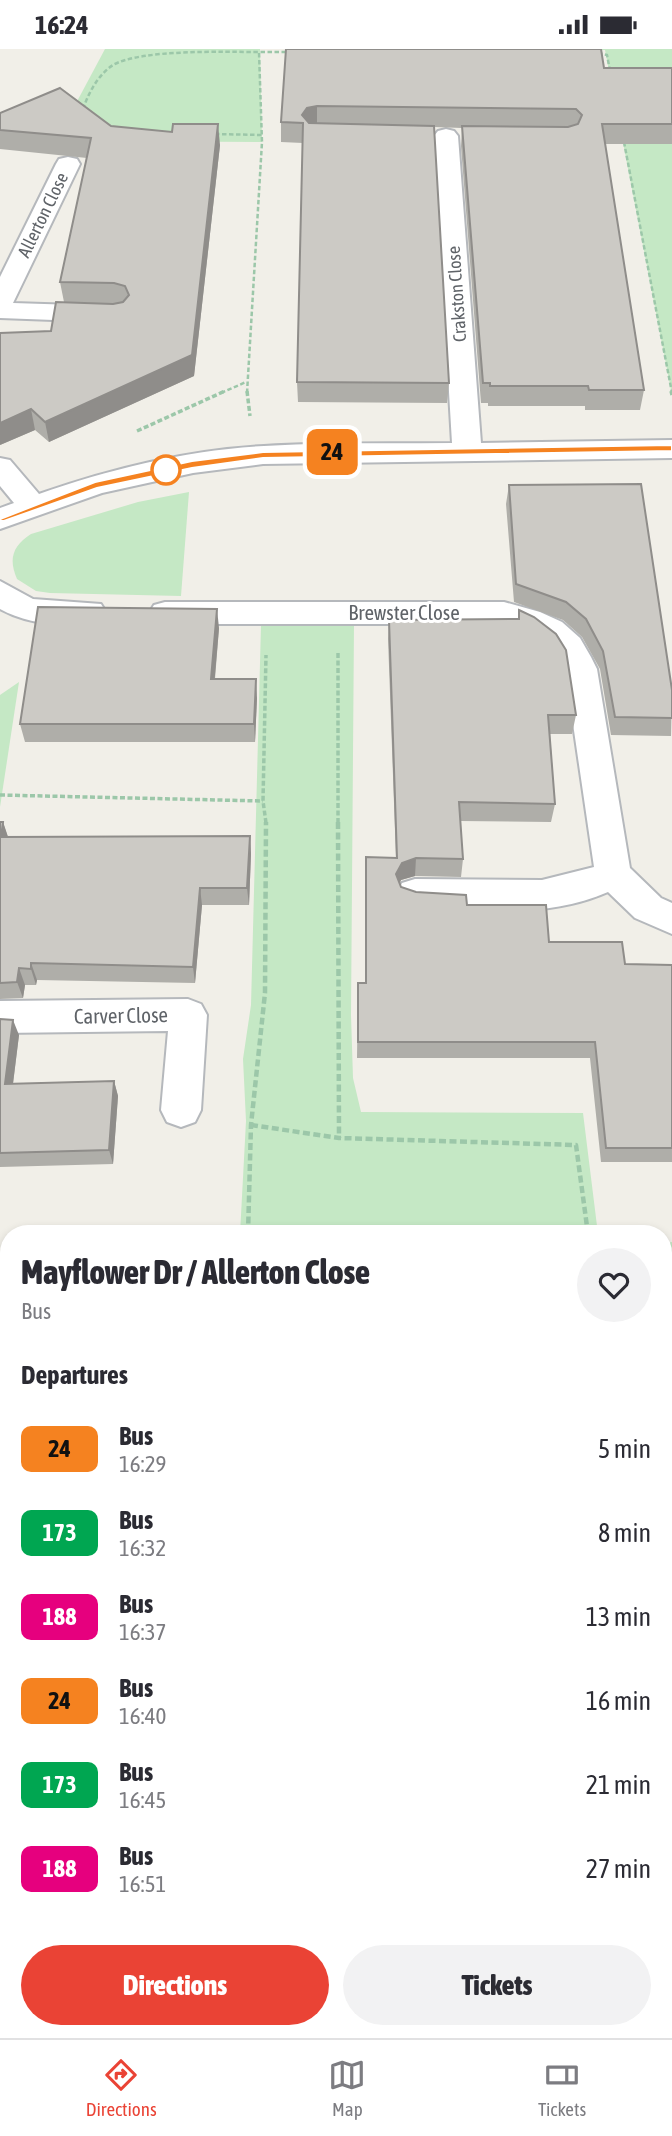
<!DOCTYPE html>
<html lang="en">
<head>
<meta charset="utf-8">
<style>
  body { margin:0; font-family:"Asap Condensed",sans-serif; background:#f2f2f3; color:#2b2b33; height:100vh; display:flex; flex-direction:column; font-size:26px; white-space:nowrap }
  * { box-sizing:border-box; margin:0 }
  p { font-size:23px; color:#7c7c81 }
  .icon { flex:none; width:38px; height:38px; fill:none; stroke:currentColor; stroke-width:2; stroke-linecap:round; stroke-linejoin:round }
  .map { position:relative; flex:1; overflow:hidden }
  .side { position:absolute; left:0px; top:1176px; width:672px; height:814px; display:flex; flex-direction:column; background:#fff; border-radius:28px 28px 0 0; box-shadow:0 4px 10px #0003 }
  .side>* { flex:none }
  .badge { padding:0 14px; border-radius:10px; font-size:24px; line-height:46px }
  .map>.badge { position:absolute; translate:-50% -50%; box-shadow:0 0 0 4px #fff }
  h2 { padding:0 21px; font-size:26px; line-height:63px }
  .round { display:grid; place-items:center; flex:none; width:74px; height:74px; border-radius:37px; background:#f2f2f3 }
  .headline { display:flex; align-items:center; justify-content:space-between; height:119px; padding:0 21px }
  h1 { font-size:33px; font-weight:800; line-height:52px }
  .cta { display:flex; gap:14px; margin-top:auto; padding:14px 21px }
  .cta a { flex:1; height:80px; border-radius:42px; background:#ea4335; color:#fff; font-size:28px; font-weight:800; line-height:80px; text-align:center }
  .cta a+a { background:#f2f2f3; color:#2b2b33 }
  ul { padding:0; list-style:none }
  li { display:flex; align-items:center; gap:21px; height:84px; padding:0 21px }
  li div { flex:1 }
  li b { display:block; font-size:26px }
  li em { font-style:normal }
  li .badge { min-width:77px; font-weight:700; text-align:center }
  .status { display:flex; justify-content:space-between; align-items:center; height:49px; padding:0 35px; background:#fff; direction:ltr }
  .status svg { height:19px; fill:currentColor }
  .tabs { display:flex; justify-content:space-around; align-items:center; height:98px; border-top:2px solid #e1e1e2; background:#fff; font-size:19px; color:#7c7c81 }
  .tabs a { display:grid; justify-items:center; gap:4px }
  .tabs .on { color:#ea4335 }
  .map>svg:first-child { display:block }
</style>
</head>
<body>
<div class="status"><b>16:24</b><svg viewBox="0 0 49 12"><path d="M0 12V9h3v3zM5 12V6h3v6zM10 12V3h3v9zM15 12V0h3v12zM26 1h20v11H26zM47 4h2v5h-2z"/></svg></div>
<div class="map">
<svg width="672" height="1989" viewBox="0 0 672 1989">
  <rect width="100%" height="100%" fill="#f1efe8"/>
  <!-- green -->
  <g fill="#c5e8c5">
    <polygon points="105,0 260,0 262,93 100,92 58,88"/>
    <polygon points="467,0 672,0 672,346 605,1"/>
    <path d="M189,443L181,547L50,544L36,542L17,530C8,509 13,497 31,485L138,453Z"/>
    <polygon points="354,575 351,966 353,1029 361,1063 583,1064 598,1185 240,1185 246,1072 243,1010 251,956 261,576"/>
    <polygon points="19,633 0,758 0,646"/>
    <polygon points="672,1193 672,1989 0,1989 0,1238 9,1236 9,1981 663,1981 663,1194"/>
  </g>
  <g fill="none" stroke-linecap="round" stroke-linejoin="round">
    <!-- river -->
    <g fill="#aadaff" fill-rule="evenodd">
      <polygon points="0,1719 9,1722 9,1858 0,1855"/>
      <polygon points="663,1884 672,1885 672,1989 606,1989 602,1981 663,1981"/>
    </g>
    <defs>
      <g id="minor">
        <path d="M446,80L454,82L458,87L481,394L672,391V409L263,415L193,424L102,444L0,480V459L14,454L0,437V409L10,411L39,445C110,420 188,401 264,397C327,393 390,395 452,394L434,87L438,82Z"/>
        <polygon points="68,108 77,110 80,115 13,254 107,257 116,259 120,265 116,271 107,273 0,269 0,228 56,115 59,110"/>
        <path d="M0,532L33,550L101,555L106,563L101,571C70,580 29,576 0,560Z"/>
        <path d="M165,553H504L540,563L562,573L580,589L591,608L597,620L630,819L661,849L672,854V885L635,869L608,843C548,870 479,861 415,858L402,854L397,844L402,834L415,830L542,831L594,818L565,620C553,594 531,581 504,575H165L154,572L149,564L154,556Z"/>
        <polygon points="188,950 201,955 207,966 201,1061 195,1073 181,1078 167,1073 161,1061 168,982 0,984 0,952"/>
      </g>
    </defs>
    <!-- minor casing -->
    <use href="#minor" stroke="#b5b8bc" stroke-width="4"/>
    <!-- path-far3 -->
    <g stroke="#9cc7a9" stroke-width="2.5" stroke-dasharray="4.5 2.5" stroke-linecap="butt">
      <polyline points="598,4 607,6 610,22"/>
      <path d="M83,60C89,43 98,26 113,16C141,0 225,3 259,3"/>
      <polyline points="215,85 262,86"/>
      <polyline points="624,93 672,344"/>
      <polyline points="221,344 246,333"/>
      <polyline points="247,344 262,93 259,3 292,3"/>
    </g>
    <!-- path-far2 -->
    <g stroke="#9cc7a9" stroke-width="3.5" stroke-dasharray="5 2.5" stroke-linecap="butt">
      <polyline points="247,342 250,367"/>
      <polyline points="671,342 672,346"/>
      <polyline points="137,382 225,342"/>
      <polyline points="338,604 338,774"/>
      <polyline points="0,746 263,752"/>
      <polyline points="266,774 263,752 266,606"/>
    </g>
    <!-- path-far1 -->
    <g stroke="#9cc7a9" stroke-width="4.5" stroke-dasharray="7 3.5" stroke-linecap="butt">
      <polyline points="338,773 339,1089"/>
      <polyline points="251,1076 339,1089 576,1096 588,1185"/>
      <polyline points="248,1185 251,1076 265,944 266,773"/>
      <polyline points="663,1199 672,1198"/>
      <polyline points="0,1250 9,1249"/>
    </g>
    <!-- path -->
    <g stroke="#9cc7a9" stroke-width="5" stroke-dasharray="9 4.5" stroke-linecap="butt">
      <polyline points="663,1395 672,1393"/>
      <polyline points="0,1443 9,1442"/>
      <polyline points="0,1948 9,1951"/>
      <polyline points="85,1981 106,1989"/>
    </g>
    <!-- minor -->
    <use href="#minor" fill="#fff" fill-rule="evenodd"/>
  </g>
  <!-- wall -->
  <g fill="#afaea9">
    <polygon points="286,0 604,19 672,19 672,95 605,95 644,341 640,361 585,361 585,357 488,357 488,354 481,354 461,97 462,79 434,78 449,334 447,354 298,353 297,333 303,94 281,93 281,73"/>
    <polygon points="0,64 111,77 220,96 194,327 49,393 35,381 0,396 51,282 117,255 64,253 60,233 87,109 0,100"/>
    <polygon points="509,436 672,641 671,687 611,686 600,620 582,588 563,571 514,553 506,455"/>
    <polygon points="519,561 576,666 572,685 550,685 555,755 551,773 460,772 463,810 461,828 415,827 401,831 400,834 401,838 416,843 467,856 549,893 625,915 672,916 672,1113 601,1113 590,1009 357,1009 358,934 365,934 396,809 388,590 389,571 518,570"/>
    <polygon points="219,579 215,630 257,649 255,693 25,693 20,675"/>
    <polygon points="0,773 3,773 8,788 250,787 251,805 249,856 202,856 195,934 37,931 36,936 25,936 23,949 0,950"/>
    <polygon points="0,970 19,986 13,1035 114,1032 118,1047 113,1115 0,1118"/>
  </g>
  <!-- shaded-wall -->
  <g fill="#8f8d8a">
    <polygon points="317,57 317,76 303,74 302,66 307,59"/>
    <polygon points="218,75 220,96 194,327 49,393 45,373 192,306"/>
    <polygon points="31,360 35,381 0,396 0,374"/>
    <polygon points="217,560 219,579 213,649 211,630"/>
    <polygon points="256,630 257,649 255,693 254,675"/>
    <polygon points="3,773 9,791 1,788"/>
    <polygon points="250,787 251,805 249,856 247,839"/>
    <polygon points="416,809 415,827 401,831 395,843 396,825 402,814"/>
    <polygon points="200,839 202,856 195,934 193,918"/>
    <polygon points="31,914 37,931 36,936 31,920"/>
    <polygon points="19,919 25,936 23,949 17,933"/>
    <polygon points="13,971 19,986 11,1050 5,1035"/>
    <polygon points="114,1032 118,1047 113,1115 109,1101"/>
  </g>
  <!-- building -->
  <g fill="#cccac5" stroke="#8f8d8a" stroke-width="2">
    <polygon points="286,0 601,0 604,19 672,19 672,75 602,75 644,341 589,341 588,337 490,337 490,334 483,334 462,77 568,78 578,75 582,66 576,60 317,57 307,59 302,66 309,74 434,77 449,334 297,333 303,74 281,73"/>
    <polygon points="60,39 111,77 172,83 173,75 218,75 192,306 45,373 31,360 0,374 0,284 51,282 56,253 113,255 123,253 129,246 125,237 114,234 60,233 91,89 0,81 0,64"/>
    <polygon points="641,435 672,641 672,669 615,668 603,602 586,570 566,553 516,535 509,436"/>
    <polygon points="38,558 217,560 211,630 256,630 254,675 20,675"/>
    <polygon points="519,561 534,568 556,585 566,601 576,666 548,666 555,755 459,753 463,810 416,809 402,814 396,825 401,838 416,843 466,846 467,856 546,856 549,893 622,893 625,915 672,916 672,1099 606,1099 595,993 358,993 358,934 366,934 366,808 397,809 389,571 519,570"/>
    <polygon points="0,773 3,773 1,788 250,787 247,839 200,839 193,918 31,914 31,920 19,919 17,933 0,934"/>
    <polygon points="0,970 13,971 5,1035 114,1032 109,1101 0,1104"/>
  </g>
  <!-- line -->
  <polygon fill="#f58220" stroke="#fff" stroke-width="2" points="672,396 672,402 263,409 192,419 97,439 4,472 0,470 95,433 192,412 263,403"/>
  <!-- markers -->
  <circle fill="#fff" stroke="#f58220" stroke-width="3.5" cx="166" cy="421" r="14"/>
  <g text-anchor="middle" stroke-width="6" stroke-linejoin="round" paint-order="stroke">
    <!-- far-street labels -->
    <g font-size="18" fill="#5f6368" stroke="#fff">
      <text transform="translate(43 166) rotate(-64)" y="6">Allerton Close</text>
      <text transform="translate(457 245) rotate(-94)" y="6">Crakston Close</text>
    </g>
    <!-- street labels -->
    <g font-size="21" fill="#5f6368" stroke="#fff">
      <text x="404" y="571">Brewster Close</text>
      <text transform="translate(121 967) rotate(-1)" y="7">Carver Close</text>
    </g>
  </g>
</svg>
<b class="badge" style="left:332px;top:403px;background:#f58220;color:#111">24</b>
<section class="side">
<div class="headline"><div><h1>Mayflower Dr / Allerton Close</h1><p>Bus</p></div><a class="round"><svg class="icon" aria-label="heart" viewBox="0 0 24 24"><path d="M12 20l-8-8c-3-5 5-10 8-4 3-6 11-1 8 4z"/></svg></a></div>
<h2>Departures</h2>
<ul>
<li><span class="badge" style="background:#f58220;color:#111">24</span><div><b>Bus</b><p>16:29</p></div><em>5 min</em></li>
<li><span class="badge" style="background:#00a651;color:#fff">173</span><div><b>Bus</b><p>16:32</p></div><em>8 min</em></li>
<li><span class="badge" style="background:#e6007e;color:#fff">188</span><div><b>Bus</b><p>16:37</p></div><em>13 min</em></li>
<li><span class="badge" style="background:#f58220;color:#111">24</span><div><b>Bus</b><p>16:40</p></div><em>16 min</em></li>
<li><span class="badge" style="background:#00a651;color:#fff">173</span><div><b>Bus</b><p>16:45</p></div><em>21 min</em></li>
<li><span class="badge" style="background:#e6007e;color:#fff">188</span><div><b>Bus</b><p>16:51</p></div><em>27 min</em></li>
</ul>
<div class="cta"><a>Directions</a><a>Tickets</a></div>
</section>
</div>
<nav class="tabs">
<a class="on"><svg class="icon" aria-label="directions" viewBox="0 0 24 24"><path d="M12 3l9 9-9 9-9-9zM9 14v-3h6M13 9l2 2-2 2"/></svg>Directions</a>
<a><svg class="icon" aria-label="map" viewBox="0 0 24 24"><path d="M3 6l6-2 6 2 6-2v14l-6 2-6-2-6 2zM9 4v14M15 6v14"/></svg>Map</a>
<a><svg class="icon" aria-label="tickets" viewBox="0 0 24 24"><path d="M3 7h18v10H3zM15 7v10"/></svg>Tickets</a>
</nav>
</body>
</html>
